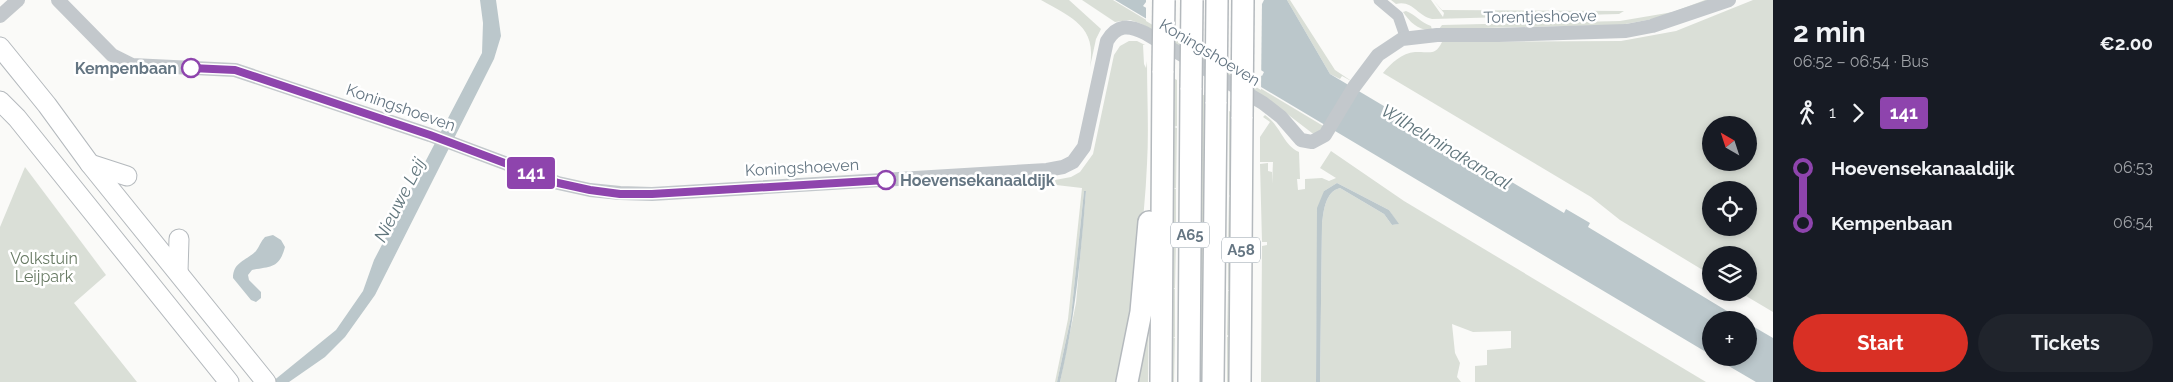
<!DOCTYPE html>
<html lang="en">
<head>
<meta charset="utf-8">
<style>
  body { margin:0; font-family:Raleway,sans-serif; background:#20242c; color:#f1f3f6; height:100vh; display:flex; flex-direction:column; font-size:19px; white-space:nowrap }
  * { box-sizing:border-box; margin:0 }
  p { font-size:16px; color:#9ea1a6 }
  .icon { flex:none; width:28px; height:28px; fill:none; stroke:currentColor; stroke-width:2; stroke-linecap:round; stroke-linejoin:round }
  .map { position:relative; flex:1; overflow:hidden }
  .drawer { display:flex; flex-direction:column; background:#171b24; width:400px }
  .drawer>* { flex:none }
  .badge { padding:0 10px; border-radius:4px; font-size:18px; line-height:32px }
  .needle { width:32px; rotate:321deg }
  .fabs { position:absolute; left:1702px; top:116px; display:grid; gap:10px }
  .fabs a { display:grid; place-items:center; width:55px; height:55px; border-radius:50%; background:#171b24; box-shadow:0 2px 8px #0003; font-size:25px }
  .map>.badge { position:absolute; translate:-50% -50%; box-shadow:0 0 0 2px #fff }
  .legs { display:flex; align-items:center; gap:8px; height:55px; padding:0 20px; font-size:16px }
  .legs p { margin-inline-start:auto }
  .headline { display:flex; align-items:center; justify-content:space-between; height:85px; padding:0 20px }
  h1 { font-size:28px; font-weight:700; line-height:38px }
  .primary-button { display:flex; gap:10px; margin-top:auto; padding:10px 20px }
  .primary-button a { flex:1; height:58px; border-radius:30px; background:#d93025; color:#fff; font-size:20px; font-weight:700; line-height:58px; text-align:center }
  .primary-button a+a { background:#20242c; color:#f1f3f6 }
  ul { padding:0 20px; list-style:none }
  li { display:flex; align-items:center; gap:18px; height:55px; font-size:19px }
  li i { display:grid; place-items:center; width:8px; height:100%; margin:0 6px; background:currentColor }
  li i::after { content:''; width:12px; height:12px; margin:-6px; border:4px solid; border-radius:50%; background:#171b24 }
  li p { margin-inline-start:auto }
  li:first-child i { background:linear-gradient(#0000 50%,currentColor 0) }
  li:last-child i { background:linear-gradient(currentColor 50%,#0000 0) }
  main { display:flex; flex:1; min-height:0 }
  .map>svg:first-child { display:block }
</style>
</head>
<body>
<main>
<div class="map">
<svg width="1773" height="382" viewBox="0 0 1773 382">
  <rect width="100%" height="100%" fill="#fafaf8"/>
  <!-- green -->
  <g fill="#dadfd7" fill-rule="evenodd">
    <path d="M1041,0H1069L1101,29L1096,39L1090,67C1097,26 1072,18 1041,0Z"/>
    <polygon points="1082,0 1113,0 1325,127 1314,134 1312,133 1282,110 1142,24 1130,20 1115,22"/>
    <polygon points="1287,0 1290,0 1335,70 1353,82 1342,76 1340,79 1330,74"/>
    <path d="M1391,0H1431L1443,17L1444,13L1433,0L1442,10L1624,11L1619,14L1432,19C1417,16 1413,0 1396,4Z"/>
    <polygon points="1705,0 1709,0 1658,18 1620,25 1439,29 1442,25 1620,21 1673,12"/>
    <path d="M1753,0H1773V312L1741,293L1749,292V255H1711V275L1620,220L1591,197L1383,73C1391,63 1402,53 1415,52C1428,51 1435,57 1442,42L1621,41L1676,31ZM1711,125H1749V162H1711ZM1711,190H1749V228H1711Z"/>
    <path d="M1406,11C1415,14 1421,23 1431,26L1432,30C1418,31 1410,22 1403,12Z"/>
    <path d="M1129,41H1137L1145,45H1143L1144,64L1146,68L1147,61C1147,95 1149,130 1147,164C1144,237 1131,310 1118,382H1060L1076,303L1086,191H1084L1071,317L1057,382H1055L1068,319L1082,188L1056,185L1055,180L1071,177L1080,172L1093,154L1114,55L1120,46Z"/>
    <polygon points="1173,78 1177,80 1177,126 1174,127 1177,128 1176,188 1173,189 1176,189 1176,242 1173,242 1176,243 1175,288 1173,289 1175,289 1175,337 1173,337 1175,338 1174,382 1169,382"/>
    <polygon points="1201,94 1206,96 1205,382 1197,382"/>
    <polygon points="1229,111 1233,113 1233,382 1227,382 1227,337 1229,336 1227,335 1228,291 1230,291 1228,290 1228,243 1230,242 1228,242 1229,197 1231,196 1229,195"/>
    <path d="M1265,115C1281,126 1283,145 1299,152L1300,179H1297L1298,190L1305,189V179L1322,178L1329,181L1336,178L1320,168L1331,151L1404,201L1706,382H1475V366L1487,365V350L1511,348V331L1473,332L1452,324L1455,353L1460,363L1457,377L1461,382H1320L1322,223C1324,210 1325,192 1340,188L1384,214L1392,225L1398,224L1389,210L1337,183L1324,191L1317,297L1316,382H1261L1262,246L1267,245V242H1262L1260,164L1268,163V171L1272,172V184L1273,162H1260V137L1270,122L1263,117Z"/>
    <polygon points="25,167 106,275 74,303 137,382 0,382 0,227"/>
    <polygon points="1149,297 1148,382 1131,382"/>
  </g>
  <!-- water -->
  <g fill="#bbc7cb" fill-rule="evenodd">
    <polygon points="480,0 496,0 501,36 494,59 375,295 345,337 325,357 289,382 272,382 336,330 363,291 374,260 482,53 483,23"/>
    <path d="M1115,0H1255L1262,4L1264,0H1287L1330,74L1564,213L1566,209L1590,223L1588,227L1742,320H1711V355ZM1146,2L1264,72L1262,76L1143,6Z"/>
    <path d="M1337,183L1389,210L1399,224L1392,225L1384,214L1340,188C1325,192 1324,210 1322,223L1320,382H1316L1317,208L1324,191Z"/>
    <path d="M1084,191H1086C1081,255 1075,319 1060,382H1057L1071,317Z"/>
    <path d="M273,235L281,240L285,247C279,269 271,266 252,270L248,275L249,280L261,292V298L256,302L251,300L233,278C233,262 246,261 256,251C259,247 261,241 265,237Z"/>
    <polygon points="1749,324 1773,338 1773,382 1756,382 1715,358 1749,358"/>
  </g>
  <!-- pier -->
  <polygon fill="#fafaf8" points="1146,0 1262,0 1261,90 1146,21"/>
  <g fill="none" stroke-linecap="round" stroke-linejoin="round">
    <defs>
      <g id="trunk">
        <polyline points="0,47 47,105 90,164 266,382"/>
        <polyline points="0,101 17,118 229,382"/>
        <polyline points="90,164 127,176"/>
        <polyline points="178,272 179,239"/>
      </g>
      <g id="motorway">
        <polyline points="1127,382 1141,312 1149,222"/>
        <polyline points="1161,382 1163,71"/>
        <polyline points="1189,382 1191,88"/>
        <polyline points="1213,382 1216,102"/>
        <polyline points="1240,382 1242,117"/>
      </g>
    </defs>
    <!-- trunk casing -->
    <use href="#trunk" stroke="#b4b9bd" stroke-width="21"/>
    <!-- motorway casing -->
    <use href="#motorway" stroke="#b4b9bd" stroke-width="24"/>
    <!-- minor -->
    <polyline stroke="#c3c8cc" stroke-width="11" points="1379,0 1398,16 1406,39"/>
    <!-- tertiary -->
    <g stroke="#c3c8cc" stroke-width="14">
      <path d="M58,0L112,55L132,65L235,70L430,135L558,183L590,190L620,193L652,194L1047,170L1063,167L1073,162L1084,147L1107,41C1117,24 1129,25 1145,33L1263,103L1281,117L1301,140L1312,142L1325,135L1354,87L1378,55L1402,39L1437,35H1498L1626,31L1652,26L1729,0"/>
      <polyline points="0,16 18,0"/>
    </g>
    <!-- trunk -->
    <use href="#trunk" stroke="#fff" stroke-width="19"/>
    <!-- motorway -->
    <use href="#motorway" stroke="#fff" stroke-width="21"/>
    <defs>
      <g id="motorway-bridge">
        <polyline points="1163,71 1164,0"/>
        <polyline points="1191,88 1192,0"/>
        <polyline points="1216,102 1217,0"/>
        <polyline points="1242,117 1243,0"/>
      </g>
    </defs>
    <!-- motorway-bridge casing -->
    <use href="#motorway-bridge" stroke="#b4b9bd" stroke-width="24" stroke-linecap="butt"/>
    <!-- motorway-bridge -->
    <use href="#motorway-bridge" stroke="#fff" stroke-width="21"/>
  </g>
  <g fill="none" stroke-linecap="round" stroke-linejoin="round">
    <defs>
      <polyline id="line-1" points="191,68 235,70 430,135 558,183 590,190 620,194 652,194 886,180"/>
    </defs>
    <!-- line-1 casing -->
    <use href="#line-1" stroke="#fff" stroke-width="11"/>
    <!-- line-1 -->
    <use href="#line-1" stroke="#8e44ad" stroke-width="8"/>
  </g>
  <!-- markers -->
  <g fill="#fff" stroke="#8e44ad" stroke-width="2.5">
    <circle cx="191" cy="68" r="9"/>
    <circle cx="886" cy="180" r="9"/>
  </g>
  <g text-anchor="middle" stroke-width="5" stroke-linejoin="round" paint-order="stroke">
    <!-- shield labels -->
    <g fill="#fff" stroke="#939fa8" stroke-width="1">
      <rect x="1171" y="222.5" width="38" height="25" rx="4"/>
      <rect x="1222" y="237.5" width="38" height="25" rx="4"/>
    </g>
    <g font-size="15" font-weight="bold" fill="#657683">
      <text x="1190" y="240">A65</text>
      <text x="1241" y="255">A58</text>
    </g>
    <!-- street labels -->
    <g font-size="16" fill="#657683" stroke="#fff">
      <text transform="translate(1540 16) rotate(-1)" y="6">Torentjeshoeve</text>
      <text transform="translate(1210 52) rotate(31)" y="6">Koningshoeven</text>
      <text transform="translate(401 107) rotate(19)" y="6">Koningshoeven</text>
      <text transform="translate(802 167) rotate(-3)" y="6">Koningshoeven</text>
    </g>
    <!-- stop labels -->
    <g font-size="16" font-weight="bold" fill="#657683" stroke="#fff" text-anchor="end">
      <text x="177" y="74">Kempenbaan</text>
      <text x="900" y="186" text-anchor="start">Hoevensekanaaldijk</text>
    </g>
    <!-- park labels -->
    <g font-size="16" fill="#687a64" stroke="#fff">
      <text x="44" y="264">Volkstuin<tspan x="44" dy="18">Leijpark</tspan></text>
    </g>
    <!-- water labels -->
    <g font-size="18" font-style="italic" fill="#60757c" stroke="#fff">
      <text transform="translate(1446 147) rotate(31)" y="6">Wilhelminakanaal</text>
      <text transform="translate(400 200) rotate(-63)" y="6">Nieuwe Leij</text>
    </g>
  </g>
</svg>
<div class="fabs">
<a><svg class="needle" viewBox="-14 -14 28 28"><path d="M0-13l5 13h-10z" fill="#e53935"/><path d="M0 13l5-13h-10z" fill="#9ea1a6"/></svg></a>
<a><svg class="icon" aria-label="locate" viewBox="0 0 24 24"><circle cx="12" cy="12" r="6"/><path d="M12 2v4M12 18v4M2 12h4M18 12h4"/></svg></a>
<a><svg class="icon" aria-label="layers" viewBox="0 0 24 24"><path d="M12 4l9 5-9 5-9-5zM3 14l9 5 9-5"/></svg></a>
<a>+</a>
</div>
<b class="badge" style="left:531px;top:173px;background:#8e44ad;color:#fff">141</b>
</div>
<section class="drawer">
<div class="headline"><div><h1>2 min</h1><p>06:52 – 06:54 · Bus</p></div><b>€2.00</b></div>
<div class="legs"><svg class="icon" aria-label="walk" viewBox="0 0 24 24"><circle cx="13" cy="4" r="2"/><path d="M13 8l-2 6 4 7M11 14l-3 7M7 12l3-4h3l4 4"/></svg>1<svg class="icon" aria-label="forward" viewBox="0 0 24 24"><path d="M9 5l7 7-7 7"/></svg><b class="badge" style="background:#8e44ad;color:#fff">141</b></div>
<ul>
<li><i style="color:#8e44ad"></i><b>Hoevensekanaaldijk</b><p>06:53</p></li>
<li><i style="color:#8e44ad"></i><b>Kempenbaan</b><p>06:54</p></li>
</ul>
<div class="primary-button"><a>Start</a><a>Tickets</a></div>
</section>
</main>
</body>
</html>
